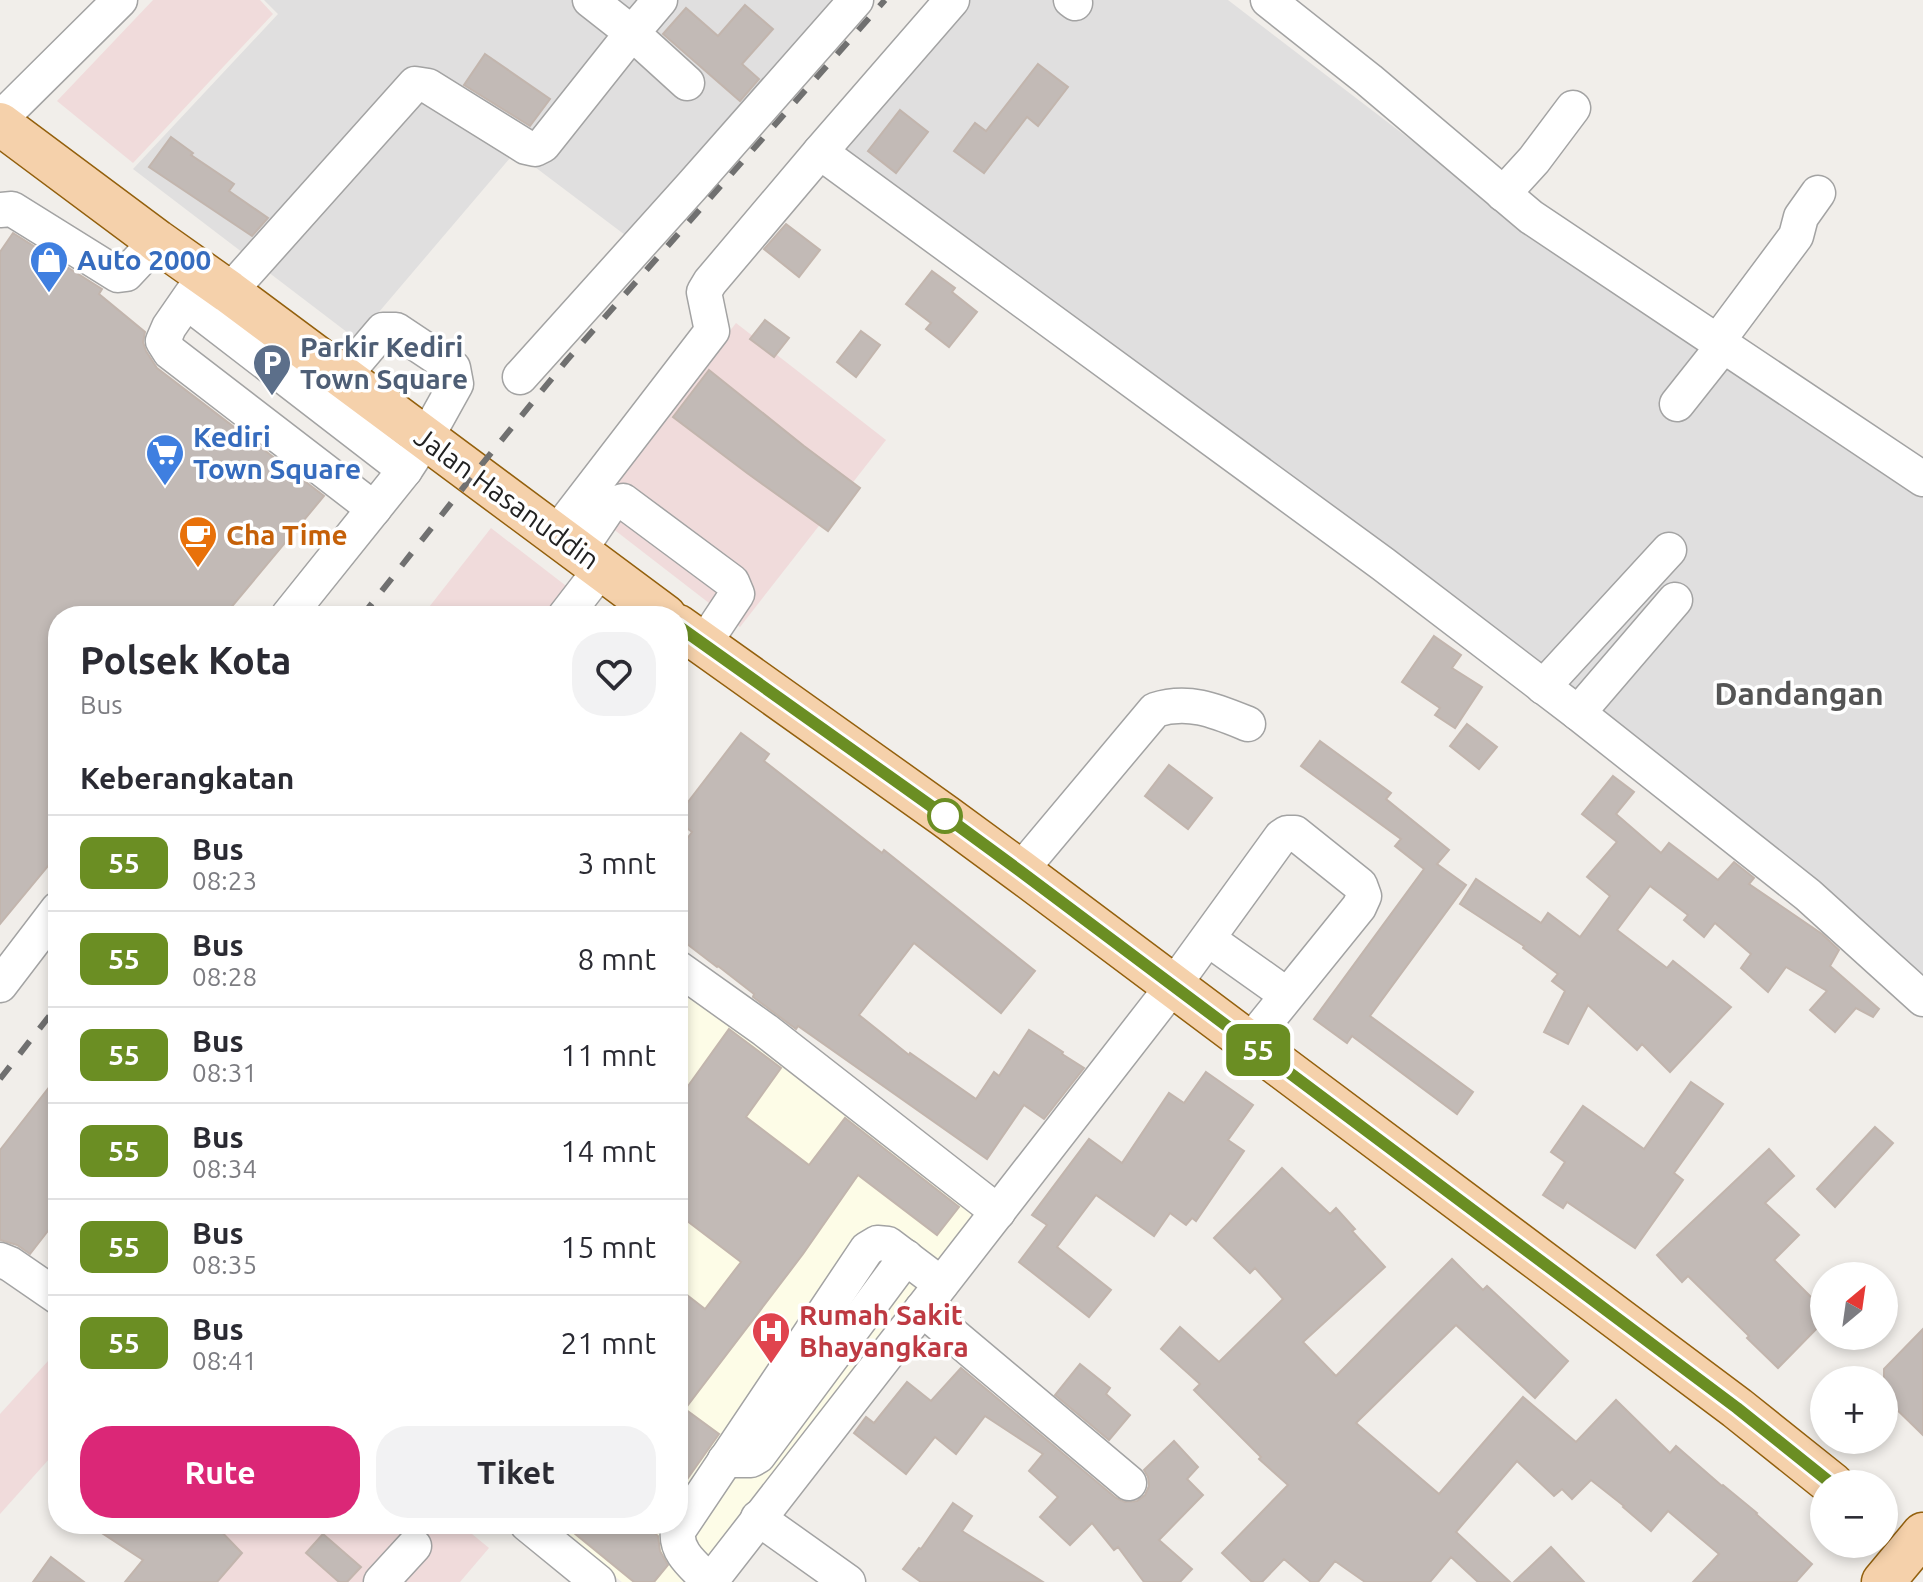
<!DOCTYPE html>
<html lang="id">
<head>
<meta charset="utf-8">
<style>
  body { margin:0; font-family:Ubuntu,sans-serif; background:#f2f2f3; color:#2b2b33; height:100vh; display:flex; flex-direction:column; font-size:30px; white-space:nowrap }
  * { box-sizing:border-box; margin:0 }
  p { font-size:26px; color:#7c7c81 }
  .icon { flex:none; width:44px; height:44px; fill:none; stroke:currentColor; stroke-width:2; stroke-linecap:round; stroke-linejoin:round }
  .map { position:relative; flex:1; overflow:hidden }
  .details { position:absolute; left:48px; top:606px; width:640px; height:928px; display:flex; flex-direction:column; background:#fff; border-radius:32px; box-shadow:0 4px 12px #0003 }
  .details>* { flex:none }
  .badge { padding:0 16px; border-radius:12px; font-size:28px; line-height:52px }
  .needle { width:52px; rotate:29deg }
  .buttons { position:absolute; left:1810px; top:1262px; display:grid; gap:16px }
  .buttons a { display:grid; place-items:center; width:88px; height:88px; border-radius:50%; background:#fff; box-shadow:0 4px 12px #0003; font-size:40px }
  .map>.badge { position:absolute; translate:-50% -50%; box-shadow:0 0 0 4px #fff }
  h2 { padding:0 32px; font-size:30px; line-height:72px }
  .round { display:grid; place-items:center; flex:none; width:84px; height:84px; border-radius:32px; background:#f2f2f3 }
  .headline { display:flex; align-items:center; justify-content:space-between; height:136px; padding:0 32px }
  h1 { font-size:38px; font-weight:700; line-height:60px }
  .primary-button { display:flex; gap:16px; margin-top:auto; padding:16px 32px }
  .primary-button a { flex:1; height:92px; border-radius:32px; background:#db2777; color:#fff; font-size:32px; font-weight:700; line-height:92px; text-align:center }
  .primary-button a+a { background:#f2f2f3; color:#2b2b33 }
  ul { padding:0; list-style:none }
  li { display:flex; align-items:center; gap:24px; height:96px; padding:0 32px; border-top:2px solid #e1e1e2 }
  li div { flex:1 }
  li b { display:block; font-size:30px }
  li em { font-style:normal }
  li .badge { min-width:88px; font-weight:700; text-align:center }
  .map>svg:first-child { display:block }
</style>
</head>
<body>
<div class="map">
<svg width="1923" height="1582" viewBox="0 0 1923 1582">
  <rect width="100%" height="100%" fill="#f1eeea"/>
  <!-- residential -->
  <g fill="#e0dfdf">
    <polygon points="264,0 859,0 637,244 515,152 356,339 133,169 278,14"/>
    <polygon points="967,0 1228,0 1530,231 1923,494 1923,988 835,151"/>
  </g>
  <!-- commercial -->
  <g fill="#f0dbdb">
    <polygon points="153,0 260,0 273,14 133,163 57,101"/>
    <polygon points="736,323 886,440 740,627 590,511"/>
    <polygon points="491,528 605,616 422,616"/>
    <polygon points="58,1350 58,1449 0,1514 0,1414"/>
    <polygon points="176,1524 460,1524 489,1548 460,1582 125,1582"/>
  </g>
  <!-- education -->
  <polygon fill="#fdfce7" points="678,979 980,1207 706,1582 622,1582 547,1524 678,1524"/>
  <!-- building -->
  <g fill="#c2bab6" stroke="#c2b5ad" stroke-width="2">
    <polygon points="745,5 773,29 742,64 759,79 740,101 663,34 686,8 718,36"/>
    <polygon points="485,54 550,99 530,126 464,85"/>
    <polygon points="1038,64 1068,87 1038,126 1027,117 984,173 954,151 975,123 986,131"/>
    <polygon points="900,110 928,132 896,173 868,151"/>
    <polygon points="171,137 193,153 191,155 234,184 229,191 268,218 252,236 149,167"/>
    <polygon points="786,224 820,250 799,277 764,249"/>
    <polygon points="13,233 102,289 99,294 145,332 143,342 146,351 157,368 324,496 224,616 58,616 58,854 0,924 0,252"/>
    <polygon points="932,271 955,288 952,292 977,312 949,347 926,329 931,323 906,304"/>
    <polygon points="765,320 789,338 774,357 750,339"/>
    <polygon points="861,331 880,345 856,377 837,362"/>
    <polygon points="709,370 804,446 860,488 828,531 747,473 673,417"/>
    <polygon points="1434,636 1461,655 1452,668 1482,687 1455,728 1435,715 1440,708 1402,682"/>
    <polygon points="1467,724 1497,747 1479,769 1450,746"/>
    <polygon points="741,733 769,754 764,761 882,853 884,850 1035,971 1001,1013 914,943 859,1015 909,1055 910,1053 976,1099 994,1072 999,1076 1029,1030 1063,1052 1062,1054 1084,1068 1044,1119 1024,1105 987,1159 798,1026 796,1029 753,997 754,994 718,966 717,967 678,937 678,851 692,832 678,821 678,815"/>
    <polygon points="1320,741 1391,793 1386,799 1449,850 1437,864 1466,885 1370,1016 1473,1092 1457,1114 1352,1036 1347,1043 1314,1019 1424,869 1395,846 1401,839 1301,766"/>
    <polygon points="1169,765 1212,798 1188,829 1145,796"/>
    <polygon points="1613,776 1634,792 1616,814 1661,853 1669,843 1718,880 1734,862 1754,878 1749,884 1822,934 1839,950 1830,966 1879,1009 1873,1017 1856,1008 1835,1032 1810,1010 1827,991 1786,967 1768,992 1741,968 1751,954 1715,923 1704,937 1684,920 1688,915 1650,886 1617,930 1667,968 1673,961 1731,1007 1670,1072 1642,1044 1637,1050 1588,1005 1568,1044 1544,1032 1565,991 1552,981 1558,974 1523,948 1524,946 1460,904 1476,879 1541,923 1548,913 1580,937 1610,896 1587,877 1617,842 1582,814"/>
    <polygon points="729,1029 781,1068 746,1117 809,1165 845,1118 959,1207 937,1235 858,1175 803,1254 685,1409 719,1434 678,1492 678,1288 705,1309 741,1262 678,1214 678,1100"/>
    <polygon points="1206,1072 1253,1105 1228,1140 1244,1151 1196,1221 1192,1218 1186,1225 1170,1213 1154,1236 1096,1195 1057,1247 1111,1290 1089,1317 1019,1262 1047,1225 1032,1215 1089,1139 1122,1163 1169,1093 1184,1103"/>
    <polygon points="58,1076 58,1218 30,1254 17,1245 0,1240 0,1150"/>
    <polygon points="1691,1082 1723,1104 1674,1173 1683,1180 1635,1248 1567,1202 1563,1208 1543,1195 1565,1162 1551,1152 1583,1106 1644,1149"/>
    <polygon points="1875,1127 1893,1143 1835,1207 1817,1189"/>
    <polygon points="1769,1149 1794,1176 1765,1203 1799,1235 1774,1260 1824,1310 1824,1321 1778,1368 1747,1338 1749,1336 1688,1276 1682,1282 1657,1255"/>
    <polygon points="1282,1168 1330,1214 1336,1208 1355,1229 1352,1231 1385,1267 1303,1342 1336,1376 1452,1259 1483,1290 1487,1286 1568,1361 1535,1398 1456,1325 1356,1423 1439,1494 1523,1397 1576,1442 1616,1400 1670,1453 1676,1446 1722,1486 1723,1485 1757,1513 1756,1514 1812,1564 1796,1582 1693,1582 1719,1554 1668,1511 1651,1531 1623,1507 1624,1506 1591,1480 1572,1499 1562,1489 1554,1496 1517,1461 1456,1532 1510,1582 1478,1582 1451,1557 1430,1582 1365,1582 1335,1561 1318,1582 1311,1582 1284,1559 1262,1582 1252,1582 1222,1553 1288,1485 1259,1459 1261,1457 1194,1390 1200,1384 1161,1349 1180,1327 1219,1362 1283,1299 1255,1268 1250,1273 1214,1238"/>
    <polygon points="1923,1329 1923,1435 1884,1397 1884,1369"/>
    <polygon points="1080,1364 1110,1388 1106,1394 1130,1415 1109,1440 1055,1395"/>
    <polygon points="961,1368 1116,1498 1125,1502 1137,1501 1145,1495 1149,1486 1148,1477 1144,1470 1174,1441 1198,1467 1187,1479 1203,1495 1159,1540 1192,1569 1180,1582 1144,1582 1118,1547 1114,1550 1092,1523 1070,1545 1040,1517 1058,1497 1029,1471 1043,1454 985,1416 956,1454 935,1437 906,1474 854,1433 866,1417 874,1423 907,1382 931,1401"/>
    <polygon points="953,1503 972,1516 962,1531 1043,1582 921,1582 903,1569 919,1548 921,1549"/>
    <polygon points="88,1524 214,1524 242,1553 217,1582 125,1582 143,1560"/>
    <polygon points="563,1524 643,1524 658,1536 660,1551 668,1565 654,1582 634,1582"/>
    <polygon points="323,1534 361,1567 347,1582 339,1582 306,1553"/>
    <polygon points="1551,1547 1584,1582 1514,1582"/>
    <polygon points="51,1557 84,1582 33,1582"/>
  </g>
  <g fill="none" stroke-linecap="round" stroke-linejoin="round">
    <defs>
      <g id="minor">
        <polyline points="660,0 632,33 687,83"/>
        <polyline points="952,0 820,152 1383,564 1578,713 1808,895 1923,999"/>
        <polyline points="1071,0 1075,3"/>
        <polyline points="1268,0 1369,80 1531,217 1923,479"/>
        <polyline points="0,119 120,0"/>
        <polyline points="1503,194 1534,160 1573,108"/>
        <polyline points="0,210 12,209 118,275 126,274 157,241"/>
        <polyline points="205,275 169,327 163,341 170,352 374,509"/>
        <polyline points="229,292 415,84 428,86 526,147 535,149 543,145 632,33 590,0"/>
        <polyline points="187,302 405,470"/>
        <polyline points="1717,342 1796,236 1801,217 1818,193"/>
        <polyline points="520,377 692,186 856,0"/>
        <polyline points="1677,404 1723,346"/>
        <polyline points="556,534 712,331 704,292 710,282 820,152"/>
        <polyline points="579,551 610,505 623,501 732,582 737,594 703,645"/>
        <polyline points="288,616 405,470 426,438 456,384 453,368 396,330 383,330 343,377"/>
        <polyline points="565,616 602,568"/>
        <polyline points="1543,687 1669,550"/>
        <polyline points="1578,713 1675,600"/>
        <path d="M1020,871L1155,710C1189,699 1216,711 1248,724"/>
        <polyline points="1208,939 1287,995"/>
        <polyline points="678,968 765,1030 998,1212"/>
        <polyline points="0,985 58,909"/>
        <polyline points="0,1260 10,1264 58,1297"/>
        <polyline points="922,1309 1129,1483"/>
        <polyline points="725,1460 751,1460 758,1456 906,1257"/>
        <polyline points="758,1518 848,1582"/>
        <polyline points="527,1524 598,1582"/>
        <polyline points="381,1582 414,1546"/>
        <polyline points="710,1582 1173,986 1281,837 1287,833 1295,833 1360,885 1364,896 1359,907 1249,1043"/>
        <path d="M710,1582C696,1567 675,1553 678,1531L867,1249L877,1243L888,1244L941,1284"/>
      </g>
      <g id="major">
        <polyline points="0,124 157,241 229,292 665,616"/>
        <polyline points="678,626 945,816 1020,871 1737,1408 1832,1484"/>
        <polyline points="1883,1582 1923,1534"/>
      </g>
    </defs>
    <!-- minor casing -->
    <use href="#minor" stroke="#a3a3a3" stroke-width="37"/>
    <!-- major casing -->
    <use href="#major" stroke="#93600d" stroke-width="45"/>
    <!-- minor -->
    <use href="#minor" stroke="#fff" stroke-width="34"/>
    <!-- major -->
    <use href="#major" stroke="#f5d1ab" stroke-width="42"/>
    <!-- rail -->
    <g stroke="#707070" stroke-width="6" stroke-dasharray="16 16" stroke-linecap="butt">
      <polyline points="362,616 474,474 567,360 885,0"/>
      <polyline points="0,1079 58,1005"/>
    </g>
  </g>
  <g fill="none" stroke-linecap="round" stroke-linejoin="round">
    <defs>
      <polyline id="line" points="678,626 945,816 1020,871 1737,1408 1832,1484"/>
    </defs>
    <!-- line casing -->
    <use href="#line" stroke="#fff" stroke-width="18"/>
    <!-- line -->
    <use href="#line" stroke="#6b8e23" stroke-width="12"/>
  </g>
  <!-- icons -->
  <defs>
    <symbol id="shop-pin" viewBox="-11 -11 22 30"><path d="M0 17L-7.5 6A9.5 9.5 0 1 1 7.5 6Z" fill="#3f7fe0" stroke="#fff"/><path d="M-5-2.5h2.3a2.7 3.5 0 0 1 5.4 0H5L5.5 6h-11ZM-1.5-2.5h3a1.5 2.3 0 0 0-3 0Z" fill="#fff"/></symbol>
    <symbol id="parking-pin" viewBox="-11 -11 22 30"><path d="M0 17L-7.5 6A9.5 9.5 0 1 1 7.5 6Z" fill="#5c6f8a" stroke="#fff"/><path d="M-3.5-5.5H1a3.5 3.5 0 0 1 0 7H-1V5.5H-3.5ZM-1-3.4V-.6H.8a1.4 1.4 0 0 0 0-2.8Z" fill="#fff"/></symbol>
    <symbol id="supermarket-pin" viewBox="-11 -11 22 30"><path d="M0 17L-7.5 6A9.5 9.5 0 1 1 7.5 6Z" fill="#3f7fe0" stroke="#fff"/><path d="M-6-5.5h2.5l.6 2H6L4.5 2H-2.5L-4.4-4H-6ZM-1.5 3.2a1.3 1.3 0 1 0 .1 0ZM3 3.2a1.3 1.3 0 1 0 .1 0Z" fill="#fff"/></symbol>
    <symbol id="cafe-pin" viewBox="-11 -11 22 30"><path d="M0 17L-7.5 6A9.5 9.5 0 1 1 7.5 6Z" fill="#e8710a" stroke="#fff"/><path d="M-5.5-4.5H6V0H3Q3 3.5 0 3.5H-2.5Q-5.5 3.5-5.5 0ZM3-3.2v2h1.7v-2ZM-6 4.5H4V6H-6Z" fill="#fff"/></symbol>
    <symbol id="hospital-pin" viewBox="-11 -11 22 30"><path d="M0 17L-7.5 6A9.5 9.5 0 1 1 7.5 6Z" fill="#e0444e" stroke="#fff"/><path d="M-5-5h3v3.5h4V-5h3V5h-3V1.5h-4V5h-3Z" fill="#fff"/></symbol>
  </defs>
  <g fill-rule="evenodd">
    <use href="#shop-pin" x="27" y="238" width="44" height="60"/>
    <use href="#parking-pin" x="250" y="341" width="44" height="60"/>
    <use href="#supermarket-pin" x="143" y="431" width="44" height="60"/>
    <use href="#cafe-pin" x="176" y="513" width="44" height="60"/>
    <use href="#hospital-pin" x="749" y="1309" width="44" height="60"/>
  </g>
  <!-- markers -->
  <circle fill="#fff" stroke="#6b8e23" stroke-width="4" cx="945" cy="816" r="16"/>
  <g text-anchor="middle" stroke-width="7" stroke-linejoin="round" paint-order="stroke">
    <!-- shop labels -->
    <g font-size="28" font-weight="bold" fill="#366cbe" stroke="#fff" text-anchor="start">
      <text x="77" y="270">Auto 2000</text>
      <text x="193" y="447">Kediri<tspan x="193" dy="32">Town Square</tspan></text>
    </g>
    <!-- service labels -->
    <g font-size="28" font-weight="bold" fill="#4e5e75" stroke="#fff" text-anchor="start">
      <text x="300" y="357">Parkir Kediri<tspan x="300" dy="32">Town Square</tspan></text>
    </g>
    <!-- street labels -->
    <g font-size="28" fill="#222" stroke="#fff">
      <text transform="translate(507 498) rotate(36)" y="10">Jalan Hasanuddin</text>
    </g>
    <!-- food labels -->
    <g font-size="28" font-weight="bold" fill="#c56008" stroke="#fff" text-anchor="start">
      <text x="226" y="545">Cha Time</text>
    </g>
    <!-- health labels -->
    <g font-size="28" font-weight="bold" fill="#be3a42" stroke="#fff" text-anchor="start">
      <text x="799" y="1325">Rumah Sakit<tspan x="799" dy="32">Bhayangkara</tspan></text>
    </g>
    <!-- quarter labels -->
    <g font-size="32" font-weight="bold" fill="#555" stroke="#fff">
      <text x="1799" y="705">Dandangan</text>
    </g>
  </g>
</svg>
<div class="buttons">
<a><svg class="needle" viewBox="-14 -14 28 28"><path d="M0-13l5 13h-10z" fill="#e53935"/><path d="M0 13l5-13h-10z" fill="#7c7c81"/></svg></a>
<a>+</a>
<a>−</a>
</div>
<b class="badge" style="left:1258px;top:1050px;background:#6b8e23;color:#fff">55</b>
<section class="details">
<div class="headline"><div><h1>Polsek Kota</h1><p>Bus</p></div><a class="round"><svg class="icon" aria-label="heart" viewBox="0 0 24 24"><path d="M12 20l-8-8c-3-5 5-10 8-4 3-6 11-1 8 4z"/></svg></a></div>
<h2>Keberangkatan</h2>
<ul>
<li><span class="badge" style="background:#6b8e23;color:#fff">55</span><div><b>Bus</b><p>08:23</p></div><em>3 mnt</em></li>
<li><span class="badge" style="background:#6b8e23;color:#fff">55</span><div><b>Bus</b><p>08:28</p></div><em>8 mnt</em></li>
<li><span class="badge" style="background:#6b8e23;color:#fff">55</span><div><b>Bus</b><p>08:31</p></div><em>11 mnt</em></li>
<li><span class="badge" style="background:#6b8e23;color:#fff">55</span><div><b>Bus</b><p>08:34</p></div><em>14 mnt</em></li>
<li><span class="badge" style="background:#6b8e23;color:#fff">55</span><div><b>Bus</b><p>08:35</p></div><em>15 mnt</em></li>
<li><span class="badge" style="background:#6b8e23;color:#fff">55</span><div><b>Bus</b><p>08:41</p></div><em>21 mnt</em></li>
</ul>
<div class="primary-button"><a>Rute</a><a>Tiket</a></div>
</section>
</div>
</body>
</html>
